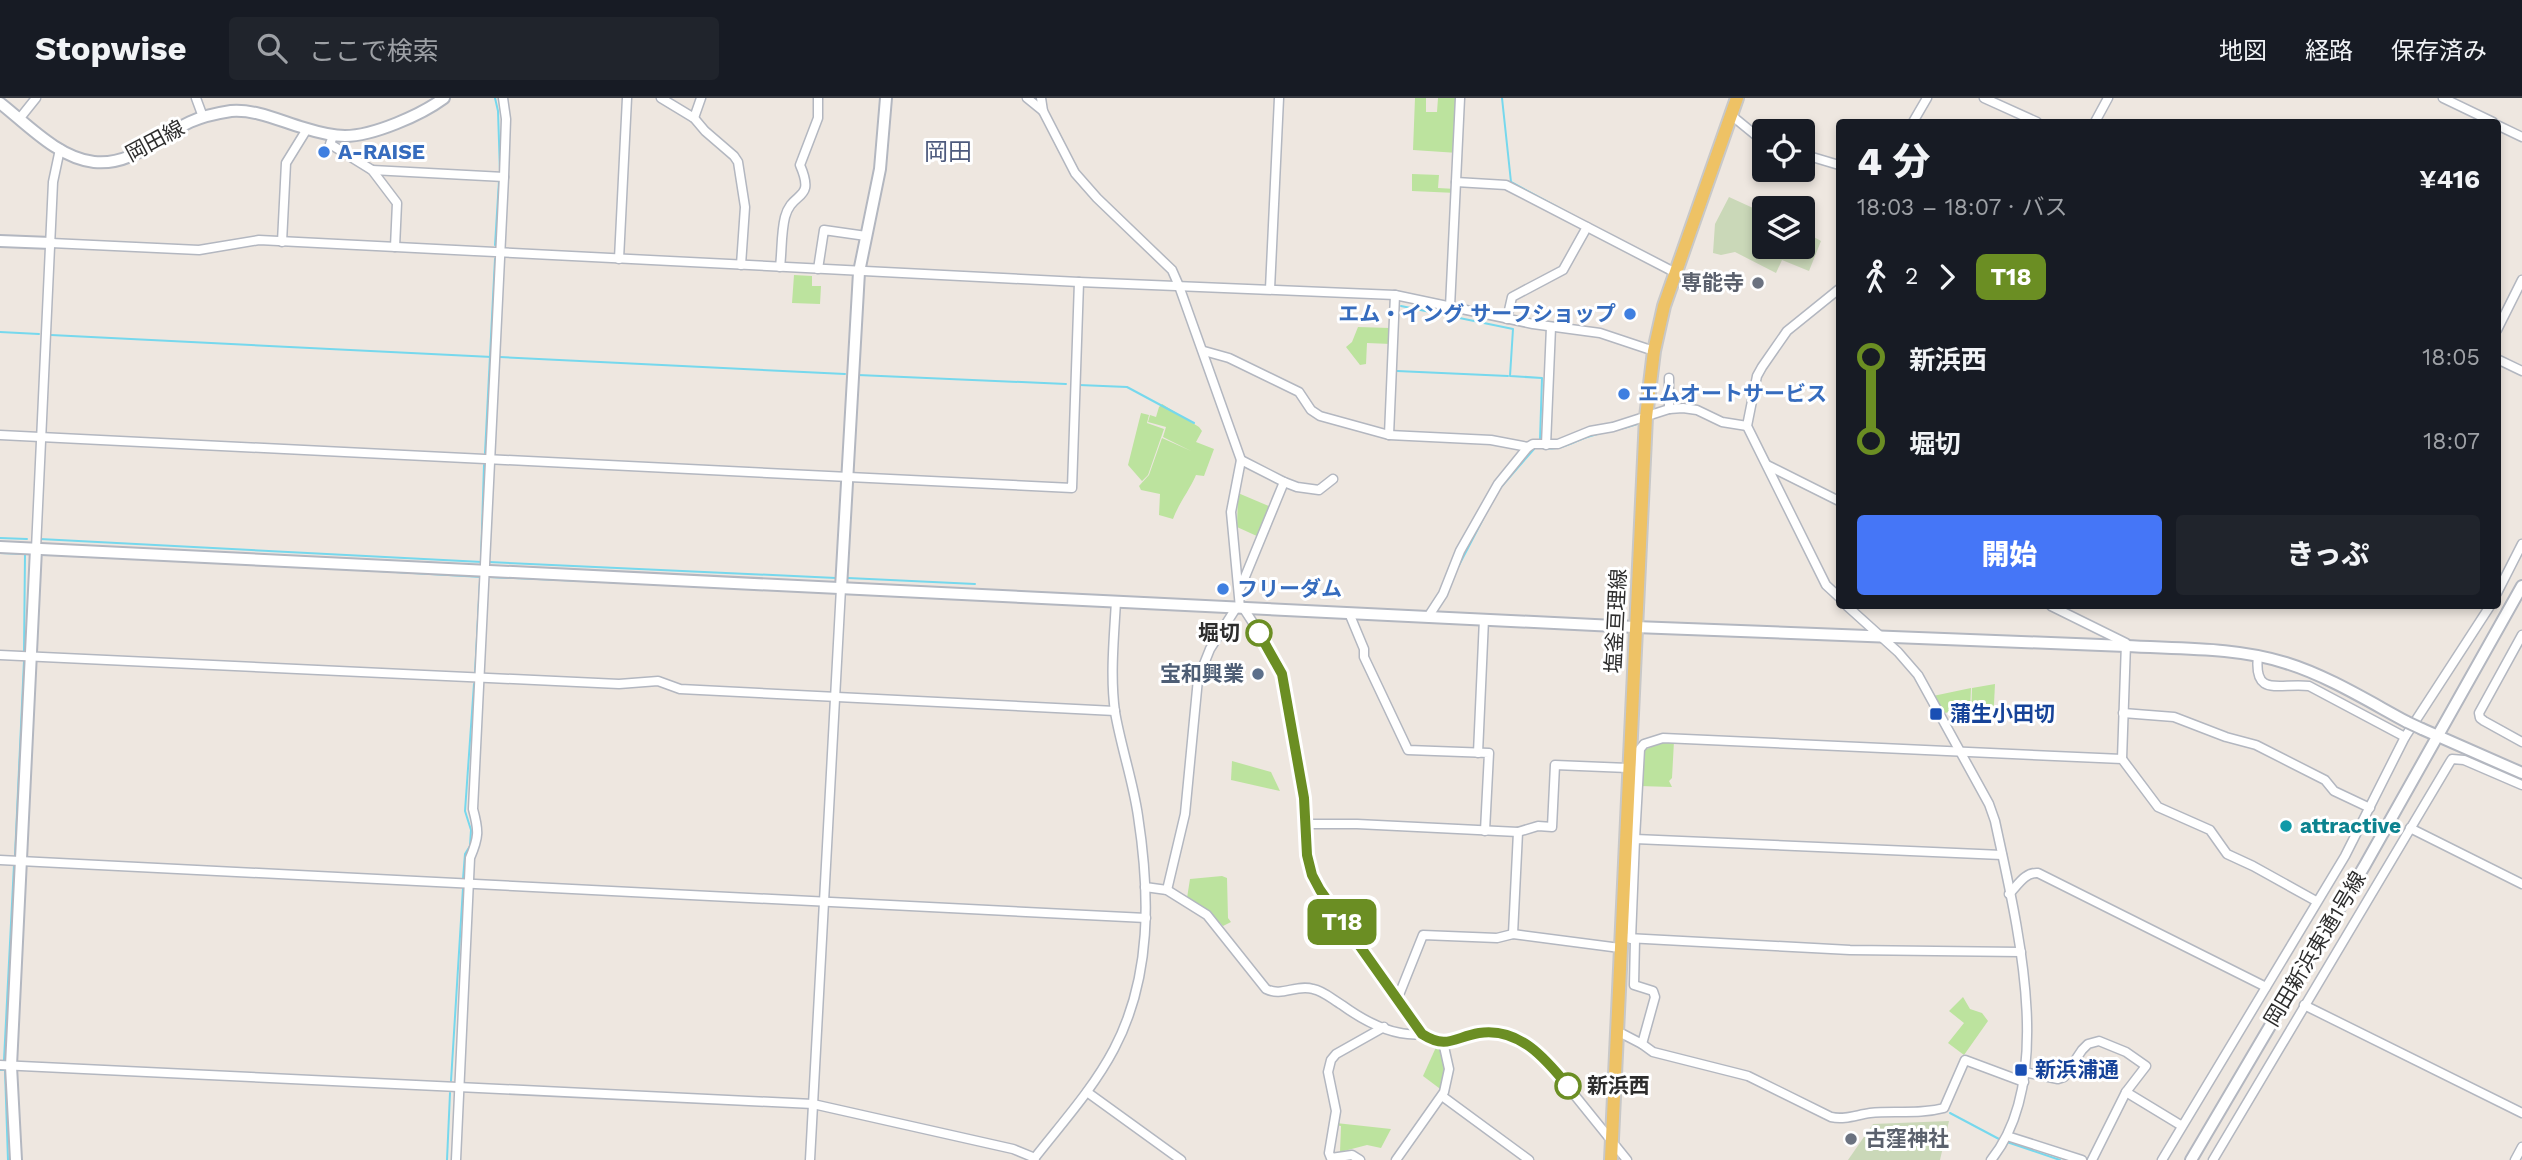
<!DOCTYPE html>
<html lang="ja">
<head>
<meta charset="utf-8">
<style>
  body { margin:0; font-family:"Work Sans","Noto Sans JP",sans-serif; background:#20242c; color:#f1f3f6; height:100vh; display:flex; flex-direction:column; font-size:26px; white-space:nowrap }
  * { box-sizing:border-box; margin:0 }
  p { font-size:23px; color:#9ea1a6 }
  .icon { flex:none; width:38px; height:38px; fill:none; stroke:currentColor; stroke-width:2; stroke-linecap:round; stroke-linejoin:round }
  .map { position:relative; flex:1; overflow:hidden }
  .details { position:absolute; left:1836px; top:21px; width:665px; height:490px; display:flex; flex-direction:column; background:#171b24; border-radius:7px; box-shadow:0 4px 10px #0003 }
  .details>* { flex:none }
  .badge { padding:0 14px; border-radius:10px; font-size:24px; line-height:46px }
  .controls { position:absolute; left:1752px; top:21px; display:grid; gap:14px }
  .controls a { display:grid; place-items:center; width:63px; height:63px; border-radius:7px; background:#171b24; box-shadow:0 4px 10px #0003; font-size:35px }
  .map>.badge { position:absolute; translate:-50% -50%; box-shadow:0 0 0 4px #fff }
  .legs { display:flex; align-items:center; gap:10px; height:77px; padding:0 21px; font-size:23px }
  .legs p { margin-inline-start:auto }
  .overview { display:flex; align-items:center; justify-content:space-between; height:119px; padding:0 21px }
  h1 { font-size:38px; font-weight:800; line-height:52px }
  .button { display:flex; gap:14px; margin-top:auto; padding:14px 21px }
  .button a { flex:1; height:80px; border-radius:7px; background:#4576f7; color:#fff; font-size:28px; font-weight:800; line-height:80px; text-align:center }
  .button a+a { background:#20242c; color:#f1f3f6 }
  ul { padding:0 21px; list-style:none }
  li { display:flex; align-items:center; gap:24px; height:84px; font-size:26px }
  li i { display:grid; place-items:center; width:10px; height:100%; margin:0 9px; background:currentColor }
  li i::after { content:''; width:18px; height:18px; margin:-9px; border:5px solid; border-radius:50%; background:#171b24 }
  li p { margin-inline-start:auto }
  li:first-child i { background:linear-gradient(#0000 50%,currentColor 0) }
  li:last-child i { background:linear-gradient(currentColor 50%,#0000 0) }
  header { display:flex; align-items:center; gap:42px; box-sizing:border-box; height:98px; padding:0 35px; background:#171b24; border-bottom:2px solid #363941 }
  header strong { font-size:33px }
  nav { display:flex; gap:38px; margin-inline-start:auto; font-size:24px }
  .search { width:490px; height:63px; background:#20242c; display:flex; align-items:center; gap:18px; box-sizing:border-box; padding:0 24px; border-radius:7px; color:#9ea1a6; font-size:26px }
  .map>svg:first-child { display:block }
</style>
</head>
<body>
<header>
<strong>Stopwise</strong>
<div class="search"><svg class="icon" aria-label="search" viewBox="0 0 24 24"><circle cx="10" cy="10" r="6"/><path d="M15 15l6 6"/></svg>ここで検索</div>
<nav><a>地図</a><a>経路</a><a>保存済み</a></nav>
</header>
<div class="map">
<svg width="2522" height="1062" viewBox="0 0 2522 1062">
  <rect width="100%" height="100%" fill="#eee7e0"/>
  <!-- green -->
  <g fill="#bce39e">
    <polygon points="1415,0 1426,0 1426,14 1437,14 1438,0 1461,0 1458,55 1413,52"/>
    <polygon points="1412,76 1439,77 1438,90 1456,91 1456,95 1412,93"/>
    <polygon points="794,177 812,178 812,188 821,188 820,206 792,205"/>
    <polygon points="1358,229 1390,230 1391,246 1367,245 1366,266 1360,267 1346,249 1352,244"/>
    <path d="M1162,306L1199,329L1202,333L1196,344L1214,351L1204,378L1196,377C1189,393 1179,405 1173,421L1159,417L1160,396L1141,392L1139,388L1149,377L1162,340L1191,353L1163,339L1166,329L1148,324L1150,317L1156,319L1159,309Z"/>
    <polygon points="1141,315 1149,317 1147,325 1164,331 1148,377 1142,383 1128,367"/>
    <polygon points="1238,395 1271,409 1259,439 1237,429"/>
    <polygon points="1995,586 1993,626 1971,626 1972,590"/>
    <polygon points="1971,590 1970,613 1942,615 1933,598"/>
    <polygon points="1665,643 1674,643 1672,680 1669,683 1672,689 1639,688 1642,653"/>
    <polygon points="1232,663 1271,674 1280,693 1231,682"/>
    <polygon points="1222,778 1227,780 1228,820 1231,824 1223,828 1208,812 1187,800 1190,781"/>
    <polygon points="1963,899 1970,911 1982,915 1988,923 1964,957 1948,945 1964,925 1949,913"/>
    <polygon points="1437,947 1441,948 1446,975 1443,993 1423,978"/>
    <polygon points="1336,1025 1391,1031 1381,1050 1367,1047 1340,1054 1341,1028 1335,1027"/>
  </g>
  <!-- cemetery -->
  <g fill="#cad8b8">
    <polygon points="1729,99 1764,115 1764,149 1802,149 1803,133 1821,143 1809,173 1782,162 1776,175 1735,154 1721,157 1713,155 1715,126"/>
    <polygon points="1949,1023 1940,1062 1848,1062 1873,1026"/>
  </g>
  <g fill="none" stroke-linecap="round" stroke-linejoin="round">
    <!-- stream -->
    <g stroke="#76d8ed" stroke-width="2">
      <polyline points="495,0 498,13 500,74"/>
      <polyline points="1502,0 1511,84 1574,118"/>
      <polyline points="495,147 499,83"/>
      <polyline points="1401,208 1513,231 1510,278 1542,280 1540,342"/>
      <polyline points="0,234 39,236"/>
      <polyline points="51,237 492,259"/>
      <polyline points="500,259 845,276"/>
      <polyline points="1397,273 1508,278"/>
      <polyline points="858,277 1066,286"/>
      <polyline points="1079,287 1127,289 1194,325"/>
      <path d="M1546,350C1563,353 1577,341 1594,337C1608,333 1623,331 1637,326"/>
      <polyline points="485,355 495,161"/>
      <polyline points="1501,389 1534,351"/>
      <polyline points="0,440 27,441"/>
      <polyline points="40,441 482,464"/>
      <polyline points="0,455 28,456"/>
      <polyline points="481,463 484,367"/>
      <polyline points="489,464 836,480"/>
      <polyline points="1458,469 1483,421"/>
      <polyline points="344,471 482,479"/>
      <polyline points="489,479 677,487"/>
      <polyline points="848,480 975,486"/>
      <polyline points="24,554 25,456"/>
      <polyline points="475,575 480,483"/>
      <polyline points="15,758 24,563"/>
      <polyline points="463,781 465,756 470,748 471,732 465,713 474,586"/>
      <polyline points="4,962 14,767"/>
      <polyline points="0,972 5,972 8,1062"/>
      <polyline points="451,983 463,790"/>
      <polyline points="1950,1015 1999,1041"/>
      <polyline points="2004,1043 2060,1062"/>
      <polyline points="447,1062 450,995"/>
    </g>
    <defs>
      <g id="street">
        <polyline points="196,0 203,19"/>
        <polyline points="661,0 694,20 705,33 734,58 738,64 745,109 741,167"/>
        <polyline points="1027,0 1043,13"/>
        <polyline points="1041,0 1043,13 1075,75 1097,100 1172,172 1179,188 1241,362 1231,414 1240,510"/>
        <polyline points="1984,0 2037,24"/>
        <polyline points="2443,0 2493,24"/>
        <polyline points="1731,17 1764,44"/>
        <polyline points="20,20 36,0"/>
        <polyline points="694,20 701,0"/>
        <polyline points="1913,24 1927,0"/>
        <polyline points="2095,24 2108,0"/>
        <polyline points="2497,27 2522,39"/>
        <polyline points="333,38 330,46 372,72 397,105 395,149"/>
        <polyline points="1802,56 1839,67"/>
        <polyline points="372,72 504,79"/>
        <polyline points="1456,84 1506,87 1674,174"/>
        <polyline points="282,144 286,65 307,31"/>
        <polyline points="51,145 199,152 259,142 1079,184 1395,197 1533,226 1600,235 1654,253"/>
        <polyline points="619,161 627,0"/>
        <path d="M780,169C782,153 781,135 785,119C792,92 816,104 800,67L818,20V0"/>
        <polyline points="818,171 824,132 866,138"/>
        <polyline points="1270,191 1279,0"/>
        <polyline points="1839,191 1787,233 1762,269 1757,278 1747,328 1826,487 1839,499"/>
        <polyline points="1450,209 1460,0"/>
        <polyline points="1507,221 1512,199 1563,172 1587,129"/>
        <polyline points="2497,232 2522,182"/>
        <polyline points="1204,253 1229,260 1299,294 1311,312 1320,318 1389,337 1491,342 1528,349"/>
        <polyline points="2497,261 2522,273"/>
        <polyline points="1669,280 1669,311"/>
        <polyline points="0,337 1072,390 1079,184"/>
        <polyline points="1389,337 1395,197"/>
        <polyline points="1546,347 1551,229"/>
        <polyline points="1241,362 1284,384 1297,389 1319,392 1333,381"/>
        <polyline points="1767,367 1839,403"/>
        <polyline points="36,451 53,84 60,51"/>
        <polyline points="1240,491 1284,384"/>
        <polyline points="2497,495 2522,446"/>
        <path d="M1847,508L1898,554L1918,577L1989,706L1995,723C2015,818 2058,980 1991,1062"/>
        <polyline points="2051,508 2126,545 2122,661"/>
        <path d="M1244,511L1270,551L1281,576L1305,700L1307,757L1312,777L1320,792L1422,936C1449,953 1456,937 1481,935C1505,932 1525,944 1543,958L1627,1062"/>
        <polyline points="1349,515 1364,551 1364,559 1408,652 1489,655 1485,733"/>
        <polyline points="1428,519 1443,496 1460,453 1498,386 1528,349 1533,346 1558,346 1590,333 1613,329 1669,311 1683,310 1697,312 1722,324 1747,328"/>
        <polyline points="2522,537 2479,615 2480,620 2484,623 2522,644"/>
        <polyline points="0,557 619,586 658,583 680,591 1115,613"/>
        <polyline points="2123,615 2174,619 2226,639 2256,647 2325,682 2334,693 2370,710"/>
        <polyline points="2405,639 2490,508"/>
        <polyline points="1478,655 1484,521"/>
        <polyline points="1304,726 1357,726 1518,734 1538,728 1552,729 1555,667 1628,670"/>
        <polyline points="2410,730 2522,786"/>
        <polyline points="1635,741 1640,651 1644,646 1663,640 2122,661 2158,709 2210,732 2227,756 2253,768 2316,803"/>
        <polyline points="0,762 1146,820"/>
        <path d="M1145,789L1167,792L1207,817L1266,891C1282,899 1296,886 1313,891C1324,893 1333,902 1342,907C1364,923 1394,939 1422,936"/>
        <polyline points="1167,792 1185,716 1198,581 1210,551 1236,510"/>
        <path d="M2009,796C2018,787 2025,774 2038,775L2266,889"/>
        <polyline points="1513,836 1518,734"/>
        <polyline points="1627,840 1850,852 2021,854"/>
        <polyline points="1631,841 1635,741 2002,757"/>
        <polyline points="1397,902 1423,837 1497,840 1513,836 1620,850"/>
        <polyline points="2304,907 2522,1015"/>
        <polyline points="1617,933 1642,946 1655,899 1653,893 1634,887 1635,841"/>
        <path d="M1642,946L1653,954L1748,978L1831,1019C1845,1022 1856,1017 1870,1015C1896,1012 1917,1017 1944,1010L1965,962L2024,984"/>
        <polyline points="0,967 813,1006 1013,1051 1035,1060"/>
        <polyline points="2024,974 2058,981 2064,979 2082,952 2088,946 2099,943 2126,954 2146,968 2126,994 2092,1062"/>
        <polyline points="1087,994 1181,1062"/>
        <polyline points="2126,994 2182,1028"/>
        <polyline points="1442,998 1529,1062"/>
        <polyline points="2007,1038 2082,1062"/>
        <path d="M456,1062L470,760C479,739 479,733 473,711L504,79L506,21L503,0"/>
        <polyline points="810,1062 841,490"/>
        <path d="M1033,1062C1061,1026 1093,991 1114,951C1152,879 1150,796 1138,718C1133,683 1121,649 1115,614C1110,578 1114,540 1116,503"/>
        <polyline points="1360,1062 1352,1057 1331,1060 1329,1055 1336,1013 1328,974 1331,962 1336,956 1384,929"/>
        <polyline points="1396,1062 1444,994 1449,971 1443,944"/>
        <path d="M2162,1062L2345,758L2405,639L2309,588C2281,584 2253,601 2258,558"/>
        <polyline points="2213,1062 2450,664 2452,661 2464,662 2522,687"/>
        <polyline points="2515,1062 2522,1049"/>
      </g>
      <g id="secondary">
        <path d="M0,5C27,26 58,60 94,64C132,68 158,39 190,24C203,18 218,15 231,13C256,11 280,23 304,30C317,34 331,38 345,38C373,38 421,17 444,0"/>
        <polyline points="0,143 51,145"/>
        <path d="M0,449L1635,529L2126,548C2178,551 2236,549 2286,565C2328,578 2368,603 2407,624"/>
        <polyline points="841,490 859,174 880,71 886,0"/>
        <polyline points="2422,631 2522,675"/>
        <polyline points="16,1062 11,968 36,451"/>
        <polyline points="2191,1062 2365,767 2522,488"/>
      </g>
      <polyline id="primary" points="1611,1062 1646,319 1654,253 1664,208 1737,0"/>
    </defs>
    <!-- street casing -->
    <use href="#street" stroke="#b3b7c0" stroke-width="11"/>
    <!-- secondary casing -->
    <use href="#secondary" stroke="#b3b7c0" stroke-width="14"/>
    <!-- primary casing -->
    <use href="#primary" stroke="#c8c8c8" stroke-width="16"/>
    <!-- street -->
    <use href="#street" stroke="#fff" stroke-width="8"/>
    <!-- secondary -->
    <use href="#secondary" stroke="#fff" stroke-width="10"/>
    <!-- primary -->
    <use href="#primary" stroke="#eec265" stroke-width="12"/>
    <defs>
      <polyline id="secondary-bridge" points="2407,624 2422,631"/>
    </defs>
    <!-- secondary-bridge casing -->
    <use href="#secondary-bridge" stroke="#b3b7c0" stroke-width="14" stroke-linecap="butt"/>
    <!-- secondary-bridge -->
    <use href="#secondary-bridge" stroke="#fff" stroke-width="10"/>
  </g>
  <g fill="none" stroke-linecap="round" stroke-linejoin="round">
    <defs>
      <path id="line-1" d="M1259,535L1282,576L1304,700L1307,757L1312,777L1320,792L1422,936C1447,952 1455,939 1479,935C1519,929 1545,960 1568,988"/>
    </defs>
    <!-- line-1 casing -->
    <use href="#line-1" stroke="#fff" stroke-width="16"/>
    <!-- line-1 -->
    <use href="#line-1" stroke="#6b8e23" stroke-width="10"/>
  </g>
  <!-- markers -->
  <g fill="#3f7fe0" stroke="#fff" stroke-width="2.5">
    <circle cx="324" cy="54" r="7"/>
    <circle cx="1630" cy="216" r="7"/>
    <circle cx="1624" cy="296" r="7"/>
    <circle cx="1223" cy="491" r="7"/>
  </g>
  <g fill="#6b7280" stroke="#fff" stroke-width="2.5">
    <circle cx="1758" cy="185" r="7"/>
    <circle cx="1851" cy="1041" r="7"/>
  </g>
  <g fill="#fff" stroke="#6b8e23" stroke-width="3.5">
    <circle cx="1259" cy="535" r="12"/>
    <circle cx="1568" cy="988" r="12"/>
  </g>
  <circle fill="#5c6f8a" stroke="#fff" stroke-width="2.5" cx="1258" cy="576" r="7"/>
  <g fill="#1a4fb4" stroke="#fff" stroke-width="2.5">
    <rect x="1929" y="609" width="14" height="14" rx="3.5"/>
    <rect x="2014" y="965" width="14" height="14" rx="3.5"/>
  </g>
  <circle fill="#0f9aa8" stroke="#fff" stroke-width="2.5" cx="2286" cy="728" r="7"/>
  <g text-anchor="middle" stroke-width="6" stroke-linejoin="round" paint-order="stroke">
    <!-- street labels -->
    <g font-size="21" fill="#2d2d2d" stroke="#fff">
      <text transform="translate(155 43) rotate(-28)" y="7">岡田線</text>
      <text transform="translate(1616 523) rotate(-87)" y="7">塩釜亘理線</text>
      <text transform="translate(2315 851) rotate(-59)" y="7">岡田新浜東通1号線</text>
    </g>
    <!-- shop labels -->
    <g font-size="21" font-weight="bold" fill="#366cbe" stroke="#fff" text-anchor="start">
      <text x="338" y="61">A-RAISE</text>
      <text x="1616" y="223" text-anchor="end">エム・イング サーフショップ</text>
      <text x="1638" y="303">エムオートサービス</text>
      <text x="1237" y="498">フリーダム</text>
    </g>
    <!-- worship labels -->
    <g font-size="21" font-weight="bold" fill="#5b616d" stroke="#fff" text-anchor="end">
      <text x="1744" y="192">専能寺</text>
      <text x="1865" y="1048" text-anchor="start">古窪神社</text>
    </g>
    <!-- stop labels -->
    <g font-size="21" font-weight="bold" fill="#2d2d2d" stroke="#fff" text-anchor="end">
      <text x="1240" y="542">堀切</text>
      <text x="1587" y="995" text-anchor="start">新浜西</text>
    </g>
    <!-- service labels -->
    <g font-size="21" font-weight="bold" fill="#4e5e75" stroke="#fff" text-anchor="end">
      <text x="1244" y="583">宝和興業</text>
    </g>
    <!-- transit labels -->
    <g font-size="21" font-weight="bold" fill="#164399" stroke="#fff" text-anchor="start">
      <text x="1950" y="623">蒲生小田切</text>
      <text x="2035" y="979">新浜浦通</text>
    </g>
    <!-- culture labels -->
    <g font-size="21" font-weight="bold" fill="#0d838f" stroke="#fff" text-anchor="start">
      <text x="2300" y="735">attractive</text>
    </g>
    <!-- quarter labels -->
    <g font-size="24" fill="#4e5b7e" stroke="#fff">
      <text x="948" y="62">岡田</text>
    </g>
  </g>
</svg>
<div class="controls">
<a><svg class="icon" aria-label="locate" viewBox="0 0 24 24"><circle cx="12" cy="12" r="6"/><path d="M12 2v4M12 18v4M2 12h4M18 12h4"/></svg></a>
<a><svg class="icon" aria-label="layers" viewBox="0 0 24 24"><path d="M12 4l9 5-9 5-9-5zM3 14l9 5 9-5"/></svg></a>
</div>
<b class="badge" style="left:1342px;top:824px;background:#6b8e23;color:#fff">T18</b>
<section class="details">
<div class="overview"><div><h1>4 分</h1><p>18:03 – 18:07 · バス</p></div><b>¥416</b></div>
<div class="legs"><svg class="icon" aria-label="walk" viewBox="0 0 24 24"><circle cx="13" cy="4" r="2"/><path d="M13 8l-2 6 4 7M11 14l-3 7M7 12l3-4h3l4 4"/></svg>2<svg class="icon" aria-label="forward" viewBox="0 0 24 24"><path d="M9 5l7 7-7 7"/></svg><b class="badge" style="background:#6b8e23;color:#fff">T18</b></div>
<ul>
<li><i style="color:#6b8e23"></i><b>新浜西</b><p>18:05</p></li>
<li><i style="color:#6b8e23"></i><b>堀切</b><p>18:07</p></li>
</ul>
<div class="button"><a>開始</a><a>きっぷ</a></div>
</section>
</div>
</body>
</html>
